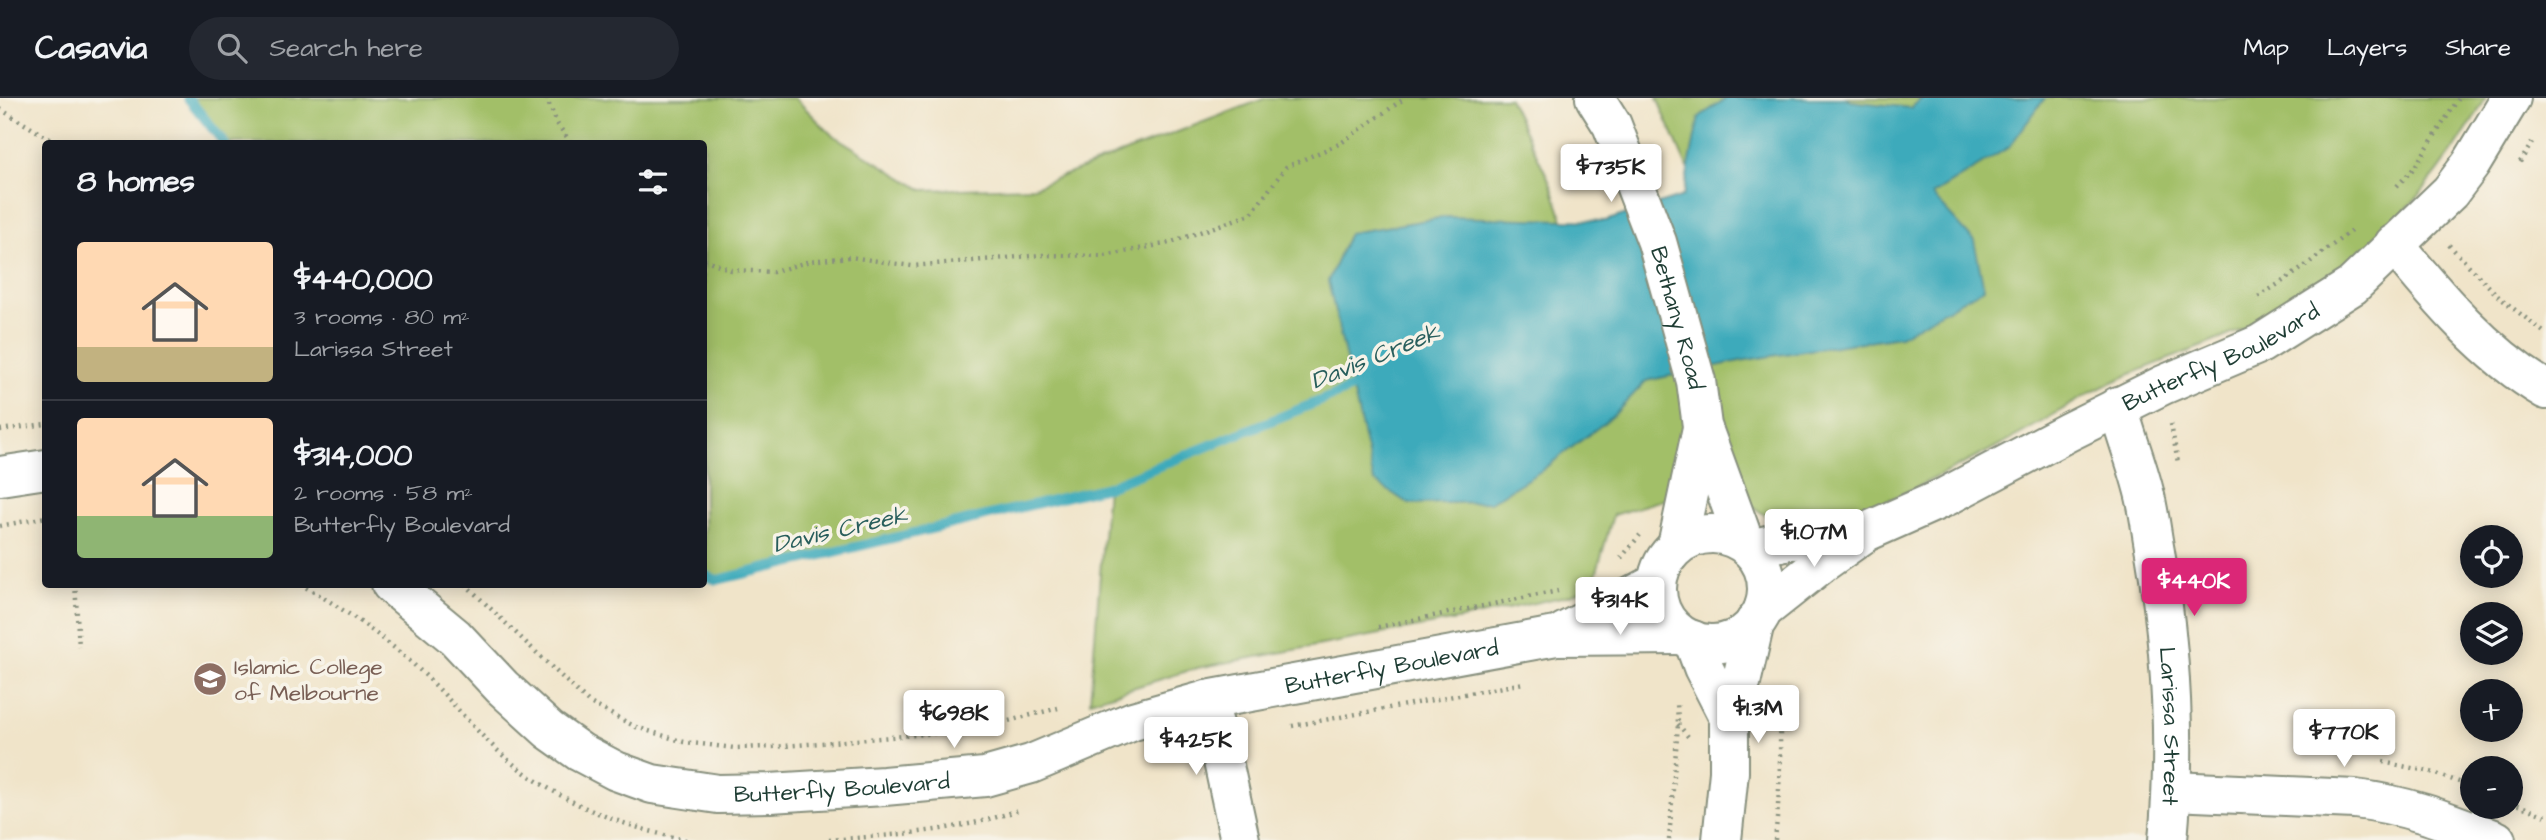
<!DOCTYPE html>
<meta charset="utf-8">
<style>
body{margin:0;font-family:"Architects Daughter",sans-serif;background:#242831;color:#f1f3f6;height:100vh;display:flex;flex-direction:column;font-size:26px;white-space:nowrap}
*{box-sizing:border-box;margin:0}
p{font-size:23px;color:#9ea1a6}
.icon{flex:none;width:38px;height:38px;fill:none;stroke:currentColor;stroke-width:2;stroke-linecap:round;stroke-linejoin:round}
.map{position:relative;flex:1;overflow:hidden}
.drawer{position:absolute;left:42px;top:42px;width:665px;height:448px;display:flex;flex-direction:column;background:#171b24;border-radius:7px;box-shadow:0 4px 18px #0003}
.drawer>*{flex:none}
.fabs{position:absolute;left:2460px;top:427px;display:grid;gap:14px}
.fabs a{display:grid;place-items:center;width:63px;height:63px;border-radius:50%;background:#171b24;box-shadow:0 4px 18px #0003;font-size:35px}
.price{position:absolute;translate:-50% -60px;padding:0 16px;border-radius:7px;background:#fff;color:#222;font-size:23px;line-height:46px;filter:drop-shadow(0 2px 4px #0008)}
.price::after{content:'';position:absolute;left:50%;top:42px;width:21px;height:16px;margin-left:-10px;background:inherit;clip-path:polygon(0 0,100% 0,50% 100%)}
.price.on{background:#db2777;color:#fff}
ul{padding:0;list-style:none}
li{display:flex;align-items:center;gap:21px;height:175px;padding:0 35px}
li+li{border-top:2px solid #363941}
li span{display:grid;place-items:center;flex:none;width:196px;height:140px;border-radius:7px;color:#555}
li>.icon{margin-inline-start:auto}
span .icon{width:84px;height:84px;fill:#fffc;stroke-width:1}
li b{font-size:30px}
h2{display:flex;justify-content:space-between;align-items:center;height:84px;padding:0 35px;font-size:30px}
header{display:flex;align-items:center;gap:42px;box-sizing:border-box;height:98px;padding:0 35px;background:#171b24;border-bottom:2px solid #363941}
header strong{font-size:33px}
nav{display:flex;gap:38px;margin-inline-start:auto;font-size:24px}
.search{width:490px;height:63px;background:#242831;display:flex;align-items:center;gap:18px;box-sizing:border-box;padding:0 24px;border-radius:38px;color:#9ea1a6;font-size:26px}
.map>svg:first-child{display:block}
.green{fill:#a2bf67;stroke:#607e4e;stroke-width:2}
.water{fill:#3caabb;stroke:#2e7478;stroke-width:2}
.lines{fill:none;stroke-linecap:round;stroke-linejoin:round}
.stream{stroke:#3caabb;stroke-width:10}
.minor-casing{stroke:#88907e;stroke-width:42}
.path{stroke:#88907e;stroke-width:4.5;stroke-dasharray:2 5;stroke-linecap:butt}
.minor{stroke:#fff;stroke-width:38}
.labels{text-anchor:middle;stroke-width:7;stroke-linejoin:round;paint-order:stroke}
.street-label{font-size:23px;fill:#1f3d34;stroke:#f7f3e8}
.education-label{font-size:23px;fill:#785e54;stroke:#f7f3e8;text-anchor:start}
.water-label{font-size:24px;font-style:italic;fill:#285e5c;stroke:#f7f3e8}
</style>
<header>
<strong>Casavia</strong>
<div class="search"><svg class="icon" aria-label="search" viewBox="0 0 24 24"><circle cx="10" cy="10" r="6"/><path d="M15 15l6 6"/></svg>Search here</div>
<nav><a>Map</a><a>Layers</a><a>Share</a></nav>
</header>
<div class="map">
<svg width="2546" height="742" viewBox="0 0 2546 742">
<rect width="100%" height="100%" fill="#f7f3e8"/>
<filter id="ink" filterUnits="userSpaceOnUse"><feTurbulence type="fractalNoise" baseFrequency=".0143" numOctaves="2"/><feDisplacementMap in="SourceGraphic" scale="14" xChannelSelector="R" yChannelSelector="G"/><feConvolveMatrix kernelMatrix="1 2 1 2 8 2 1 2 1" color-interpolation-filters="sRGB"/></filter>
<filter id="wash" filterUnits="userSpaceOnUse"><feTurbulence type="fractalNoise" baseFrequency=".00686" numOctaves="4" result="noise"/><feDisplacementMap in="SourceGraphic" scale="28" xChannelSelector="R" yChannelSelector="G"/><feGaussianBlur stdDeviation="1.57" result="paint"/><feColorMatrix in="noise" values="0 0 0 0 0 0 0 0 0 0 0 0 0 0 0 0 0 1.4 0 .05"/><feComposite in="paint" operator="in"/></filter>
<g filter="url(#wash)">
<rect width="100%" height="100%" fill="#f0e4c9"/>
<path class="green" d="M188,0H795L831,36L923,92L1034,89L1266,0H1509L1550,84L1598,221L1700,99L1657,0H2486C2449,66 2401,126 2340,172C2317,190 2291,208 2265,221C2209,249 2149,265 2094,293C2065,309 2037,328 2007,343C1978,359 1947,374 1917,389C1890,402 1853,420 1823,424C1779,430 1754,419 1731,381L1613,417L1593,487L1570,497L1462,521L1197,570L1090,603L1107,389L717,482L704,477V46L225,45Z"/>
<polygon class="water" points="1727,0 1844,0 1851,3 1911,10 1922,0 2045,0 2009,49 1932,97 1974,143 1984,190 1900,238 1740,263 1646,283 1613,318 1541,373 1490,404 1409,406 1374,383 1328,183 1349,135 1445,119 1605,123 1683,98 1699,19"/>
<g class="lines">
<g class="stream">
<polyline points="188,0 225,46"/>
<polyline points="704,477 717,482 1107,389 1367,284"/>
</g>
</g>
</g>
<g filter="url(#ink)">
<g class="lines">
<g class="minor-casing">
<g id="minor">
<path id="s1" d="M1595,0L1612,27L1657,144L1696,283L1702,328L1745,446"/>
<path d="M2394,146C2438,200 2485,256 2546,292"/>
<path id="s2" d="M2118,308C2125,336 2136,363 2143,390C2149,411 2151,433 2155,454C2171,549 2177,646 2168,742"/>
<polyline points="0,378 46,371"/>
<circle cx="1712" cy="491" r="55"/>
<polyline points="1677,448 1702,330"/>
<polyline points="1750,451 1789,442 1825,441 1860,435"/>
<path id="s3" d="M391,486L455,539L502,589L549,632L580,654L616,673L652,686L718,696L770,695L884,688L985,679L1031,666L1133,623L1207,602L1556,538L1681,537"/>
<path id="s4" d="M1763,512L1821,466L1866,434L1945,399L2068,334L2163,287L2260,246L2352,188L2450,94L2471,66L2511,0"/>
<polyline points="1564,534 1657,485"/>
<polyline points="1693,542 1703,569 1729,620"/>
<polyline points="1207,602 1218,640 1240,742"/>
<path d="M2173,693L2355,701C2408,707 2447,723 2496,742"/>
<polyline points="1722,742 1729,674 1729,620 1741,585 1755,524"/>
</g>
</g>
<g class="path">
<polyline points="546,0 558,27 572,46"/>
<polyline points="0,11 58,46"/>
<polyline points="2520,64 2532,45"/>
<polyline points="2397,88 2414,70 2459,0"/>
<polyline points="2449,147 2499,199 2546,236"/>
<polyline points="704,161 731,172 773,174 810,163 850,159 912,168 1042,157 1104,158 1169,145 1251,116 1286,69 1341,45 1405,0"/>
<polyline points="2258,199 2297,174 2351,133"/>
<polyline points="2171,326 2178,365"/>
<polyline points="0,332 46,326"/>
<polyline points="0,428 46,419"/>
<polyline points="1621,460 1640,437"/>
<polyline points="75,486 79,549"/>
<path d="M300,486C350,514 397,548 437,589C463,616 486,645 516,668C566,707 625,729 686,742"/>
<polyline points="465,486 588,604 636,629 684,644 734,650 773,649 974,632 1058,610"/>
<polyline points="1378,529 1558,493"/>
<polyline points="1678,626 1690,641"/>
<polyline points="1292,628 1524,585"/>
<polyline points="2383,664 2431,674 2473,689"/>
<polyline points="2511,704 2546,718"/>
<path d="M829,742C892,737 960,734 1021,711"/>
<polyline points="1669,742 1678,626 1677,604"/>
<path d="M1775,742C1780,693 1782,645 1778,596"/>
</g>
<use href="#minor" class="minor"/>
</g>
</g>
<defs>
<g id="school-disc" transform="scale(1.75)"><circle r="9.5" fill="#8d6e63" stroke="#f7f3e8"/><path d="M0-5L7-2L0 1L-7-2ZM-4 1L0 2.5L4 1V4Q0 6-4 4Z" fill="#fff"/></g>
</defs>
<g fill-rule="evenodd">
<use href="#school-disc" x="210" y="581"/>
</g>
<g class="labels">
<g class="street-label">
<text dy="8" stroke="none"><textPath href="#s1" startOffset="236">Bethany Road</textPath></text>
<text dy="8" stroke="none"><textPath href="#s4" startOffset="525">Butterfly Boulevard</textPath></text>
<text dy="8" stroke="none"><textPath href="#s3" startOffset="1090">Butterfly Boulevard</textPath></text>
<text dy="8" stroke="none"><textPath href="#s2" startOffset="326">Larissa Street</textPath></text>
<text dy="8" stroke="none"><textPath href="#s3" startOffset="523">Butterfly Boulevard</textPath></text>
</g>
<g class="education-label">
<text x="234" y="576">Islamic College<tspan x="234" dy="26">of Melbourne</tspan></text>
</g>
<g class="water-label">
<text transform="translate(1375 258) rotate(-22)" y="8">Davis Creek</text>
<text transform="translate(840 431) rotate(-13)" y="8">Davis Creek</text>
</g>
</g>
</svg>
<div class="fabs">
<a><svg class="icon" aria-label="locate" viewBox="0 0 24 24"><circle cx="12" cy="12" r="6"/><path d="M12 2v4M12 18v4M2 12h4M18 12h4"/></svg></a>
<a><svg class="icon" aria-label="layers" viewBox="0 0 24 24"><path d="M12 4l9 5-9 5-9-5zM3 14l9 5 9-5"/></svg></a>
<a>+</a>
<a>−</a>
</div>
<b class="price" style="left:1611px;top:106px">$735K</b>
<b class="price" style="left:1814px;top:471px">$1.07M</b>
<b class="price on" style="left:2194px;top:520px">$440K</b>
<b class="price" style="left:1620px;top:539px">$314K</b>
<b class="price" style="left:1758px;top:647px">$1.3M</b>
<b class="price" style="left:954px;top:652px">$698K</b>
<b class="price" style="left:2344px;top:671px">$770K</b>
<b class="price" style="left:1196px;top:679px">$425K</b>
<section class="drawer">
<h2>8 homes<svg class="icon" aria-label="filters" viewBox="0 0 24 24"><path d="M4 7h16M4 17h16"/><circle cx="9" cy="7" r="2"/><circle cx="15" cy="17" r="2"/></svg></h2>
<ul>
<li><span style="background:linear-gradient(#ffd9b3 75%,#c2b280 0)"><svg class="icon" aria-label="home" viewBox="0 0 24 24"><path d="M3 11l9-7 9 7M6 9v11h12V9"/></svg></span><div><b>$440,000</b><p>3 rooms · 80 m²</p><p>Larissa Street</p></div></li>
<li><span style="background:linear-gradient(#ffd9b3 70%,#8fb573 0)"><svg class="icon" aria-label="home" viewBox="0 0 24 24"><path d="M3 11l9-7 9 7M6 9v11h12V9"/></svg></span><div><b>$314,000</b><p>2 rooms · 58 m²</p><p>Butterfly Boulevard</p></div></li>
</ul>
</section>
</div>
